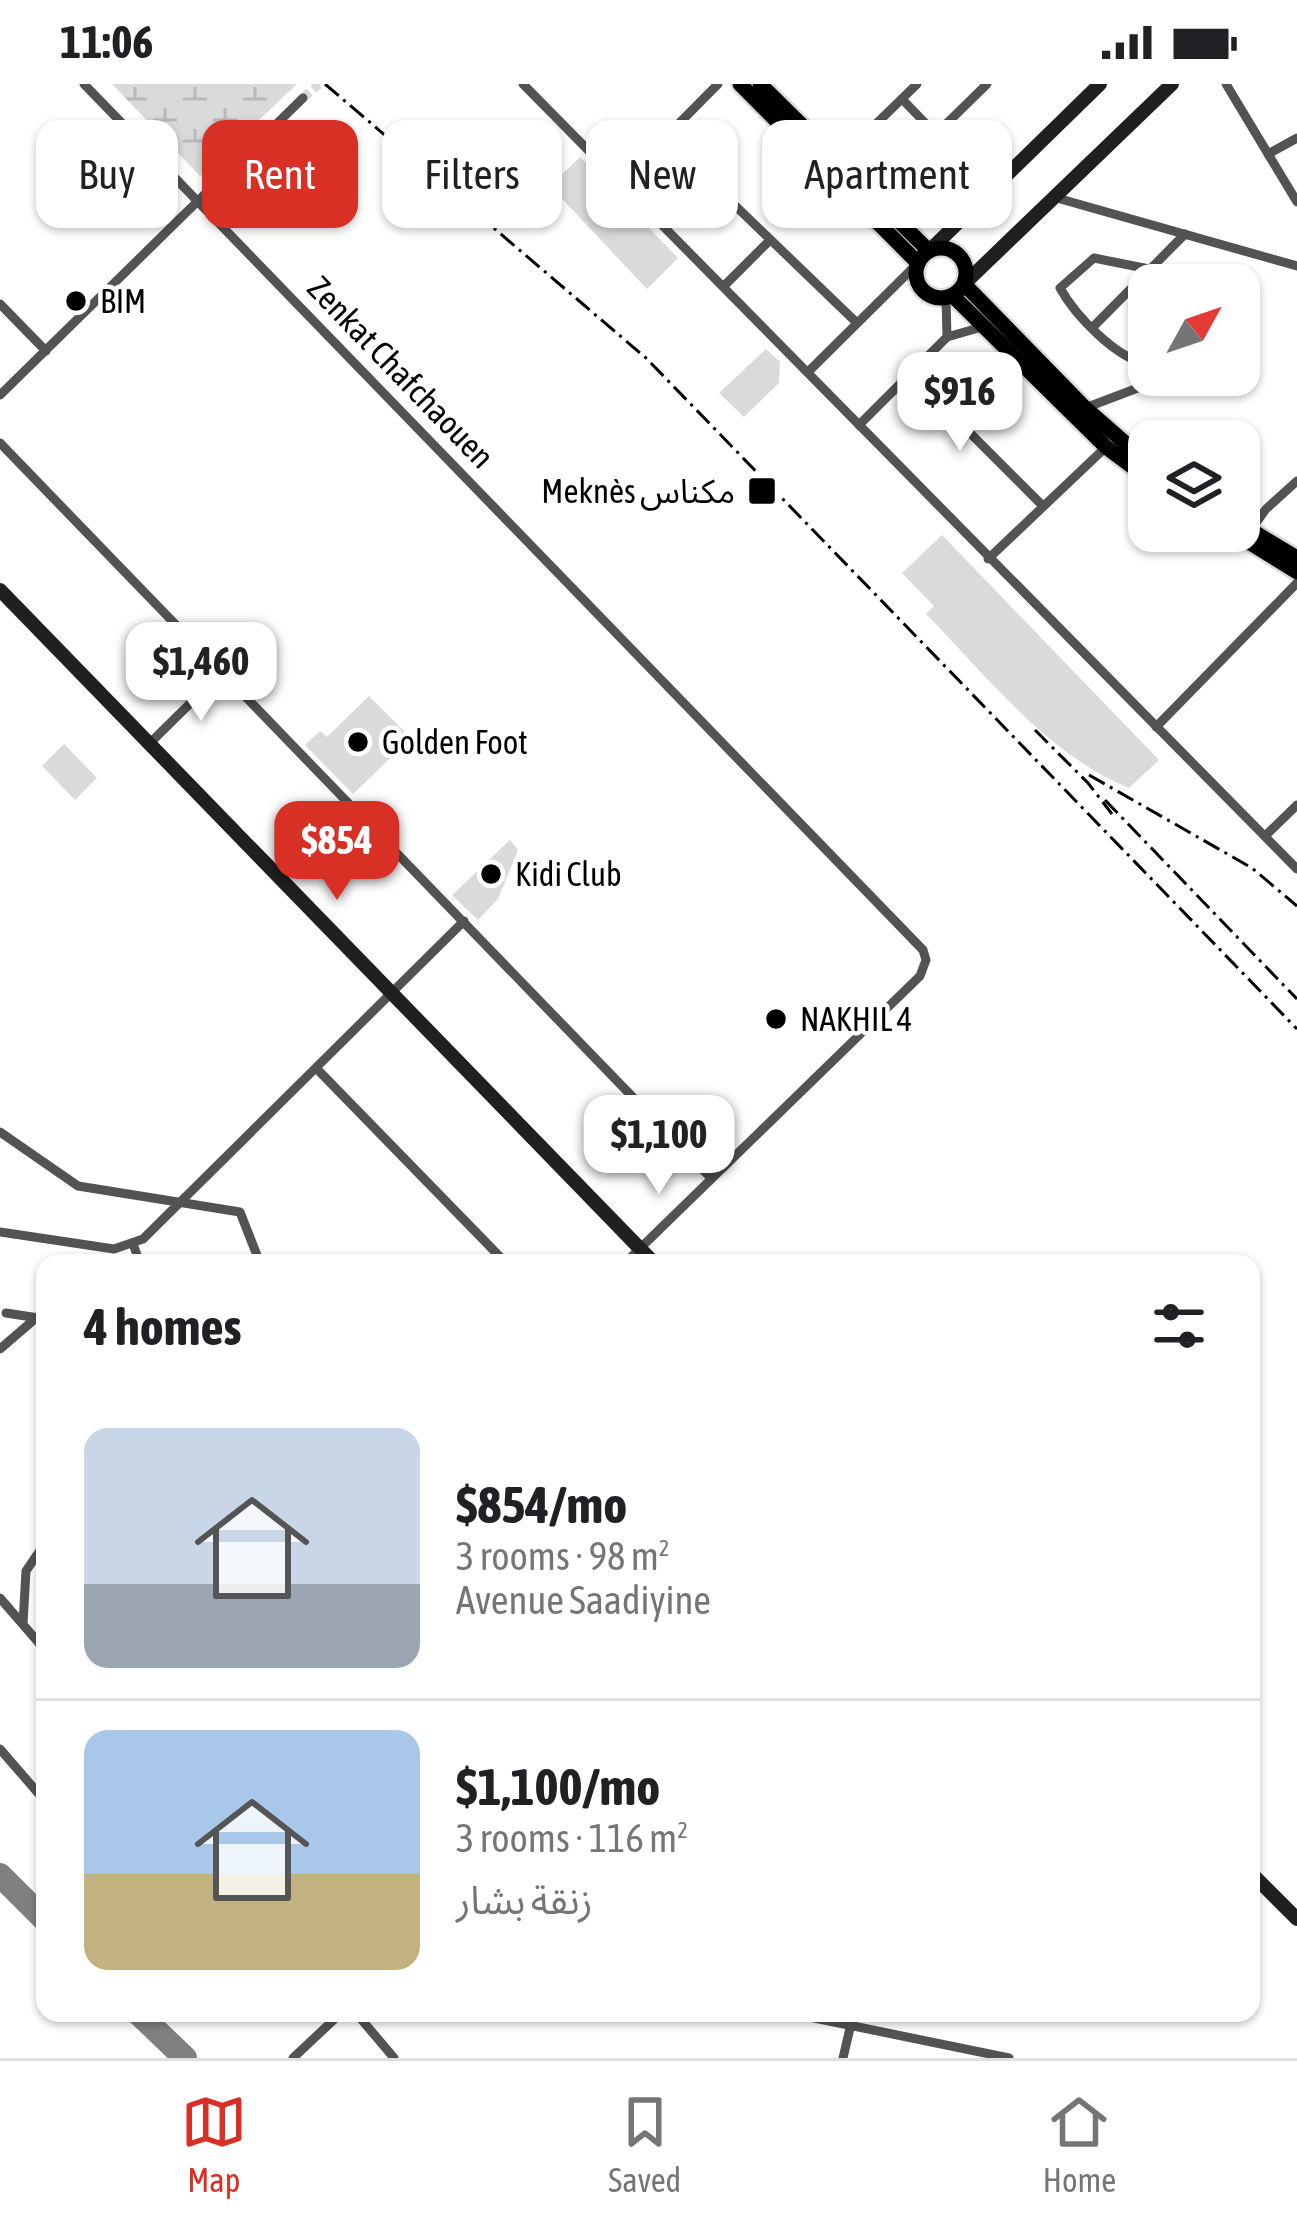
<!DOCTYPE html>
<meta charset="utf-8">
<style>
body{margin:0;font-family:"Asap Condensed","Noto Sans Arabic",sans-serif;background:#f2f2f2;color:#202124;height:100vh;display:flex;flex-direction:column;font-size:45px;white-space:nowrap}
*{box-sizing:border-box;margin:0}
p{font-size:39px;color:#757577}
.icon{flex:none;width:66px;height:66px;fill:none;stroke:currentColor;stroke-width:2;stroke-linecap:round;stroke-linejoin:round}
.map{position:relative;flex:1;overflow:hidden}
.panel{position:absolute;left:36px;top:1170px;width:1224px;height:768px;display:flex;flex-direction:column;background:#fff;border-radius:24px;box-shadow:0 3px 9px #0004}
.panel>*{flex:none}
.guide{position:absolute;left:36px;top:36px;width:1227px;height:108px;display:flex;gap:24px}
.needle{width:78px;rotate:50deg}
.buttons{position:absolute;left:1128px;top:180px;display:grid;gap:24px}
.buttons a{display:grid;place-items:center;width:132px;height:132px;border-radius:24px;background:#fff;box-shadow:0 3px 9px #0004;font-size:60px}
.price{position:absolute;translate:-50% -102px;padding:0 27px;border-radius:24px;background:#fff;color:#222;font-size:39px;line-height:78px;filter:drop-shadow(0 3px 6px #0008)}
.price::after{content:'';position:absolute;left:50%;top:72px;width:36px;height:27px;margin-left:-18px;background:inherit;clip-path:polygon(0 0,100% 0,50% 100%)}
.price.on{background:#d93025;color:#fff}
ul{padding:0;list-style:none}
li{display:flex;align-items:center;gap:36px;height:300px;padding:0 48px}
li+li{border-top:3px solid #e0e0e0}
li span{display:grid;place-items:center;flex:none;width:336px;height:240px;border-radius:24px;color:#555}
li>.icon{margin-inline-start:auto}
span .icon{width:144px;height:144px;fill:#fffc;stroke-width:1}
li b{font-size:51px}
h2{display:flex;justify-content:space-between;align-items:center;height:144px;padding:0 48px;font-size:51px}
.pill{padding:0 42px;border-radius:24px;background:#fff;box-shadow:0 3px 9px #0004;font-size:42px;line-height:108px}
.pill.on{background:#d93025;color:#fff}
.status{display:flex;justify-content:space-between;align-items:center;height:84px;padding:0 60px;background:#fff;direction:ltr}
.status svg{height:33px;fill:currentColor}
.menu{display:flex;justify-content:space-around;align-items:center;height:168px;border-top:3px solid #e0e0e0;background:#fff;font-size:33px;color:#757577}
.menu a{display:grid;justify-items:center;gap:6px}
.menu .on{color:#d93025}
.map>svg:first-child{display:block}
.green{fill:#dadada}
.wetland{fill:url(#wetland-marsh)}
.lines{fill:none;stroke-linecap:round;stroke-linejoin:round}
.taxiway{stroke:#808080;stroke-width:24}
.minor-tunnel{stroke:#d9d9d9;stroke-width:9;stroke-dasharray:9 4.5;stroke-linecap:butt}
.primary-casing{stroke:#dbdbdb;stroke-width:20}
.minor{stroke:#535353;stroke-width:9}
.secondary{stroke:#202020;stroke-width:14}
.primary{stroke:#000;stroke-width:15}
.rail{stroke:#000;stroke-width:3;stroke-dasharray:18 6 3 6;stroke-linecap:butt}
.poi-dot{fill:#000;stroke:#fff;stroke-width:4.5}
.labels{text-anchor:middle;stroke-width:9;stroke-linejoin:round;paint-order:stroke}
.poi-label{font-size:33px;fill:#000;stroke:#fff;text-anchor:start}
.street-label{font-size:33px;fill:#000;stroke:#fff}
</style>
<div class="status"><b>11:06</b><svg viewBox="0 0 49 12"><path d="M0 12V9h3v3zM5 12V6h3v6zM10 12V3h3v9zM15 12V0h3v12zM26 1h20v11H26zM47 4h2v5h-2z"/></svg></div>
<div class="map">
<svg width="1297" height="1974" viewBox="0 0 1297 1974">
<defs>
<pattern id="wetland-marsh" width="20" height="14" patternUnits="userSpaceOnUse" patternTransform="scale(3)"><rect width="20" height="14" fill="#dadada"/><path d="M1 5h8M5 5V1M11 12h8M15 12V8" fill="none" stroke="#b9b9b9"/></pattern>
</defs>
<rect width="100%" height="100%" fill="#fff"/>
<g class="green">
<polygon points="580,73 678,174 647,205 550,102"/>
<polygon points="766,265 780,278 779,299 744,333 719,309"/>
<path d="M942,451L1159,676L1129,704C1046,670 988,593 926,530L934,522L902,489Z"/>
<polygon points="369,612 411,654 353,710 305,661 320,647 327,653"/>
<polygon points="64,660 97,694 75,716 42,682"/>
<polygon points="510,756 518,766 498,815 478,836 452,811"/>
</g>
<polygon class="wetland" points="112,0 297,0 200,92"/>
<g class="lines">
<g class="taxiway">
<polyline points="0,1791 45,1836"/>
<polyline points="138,1929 185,1974"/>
</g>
<polyline class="minor-tunnel" points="303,14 319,0"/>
<g class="primary-casing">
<g id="primary">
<polyline points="740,0 918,179"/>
<polyline points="760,0 929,167"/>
<circle cx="941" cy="189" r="25"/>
<polyline points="964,200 1085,324 1149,380"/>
<polyline points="953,212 1106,363 1149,395"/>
<polyline points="1239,439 1297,474"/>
<polyline points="1231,447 1297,488"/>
</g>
</g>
<g class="minor">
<polyline points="84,0 923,866 926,876 920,892 625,1179"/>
<polyline points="523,0 1297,785"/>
<polyline points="1226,0 1297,118"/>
<polyline points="902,15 957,72"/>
<polyline points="936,50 987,0"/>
<polyline points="665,54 857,239"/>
<polyline points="1268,70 1297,54"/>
<polyline points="837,78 917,0"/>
<polyline points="621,98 718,0"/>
<polyline points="1057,114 1297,182"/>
<polyline points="724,202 770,156"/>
<polyline points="0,220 46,267"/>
<polyline points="1093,243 1185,150"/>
<polyline points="947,253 982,243"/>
<path d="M1149,280C1117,276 1075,231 1060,204L1094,174L1154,186"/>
<polyline points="808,288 918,179"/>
<polyline points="910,289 1041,420"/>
<polyline points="0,311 303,14"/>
<polyline points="1085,324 1172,291"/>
<polyline points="859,341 947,253 946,214"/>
<polyline points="0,359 711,1094"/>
<polyline points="1251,446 1266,425 1297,397"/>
<polyline points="988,475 1106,363"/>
<polyline points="1156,643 1297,499"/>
<polyline points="149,660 221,589"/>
<polyline points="1265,752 1297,721"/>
<polyline points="317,985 506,1179"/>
<polyline points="0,1048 78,1102 240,1128 260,1179"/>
<polyline points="0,1148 114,1165 143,1155 464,837"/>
<polyline points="133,1160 140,1179"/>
<polyline points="6,1229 45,1235"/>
<polyline points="0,1265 36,1234"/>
<polyline points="0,1514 45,1566"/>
<polyline points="23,1540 26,1487 45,1459"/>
<polyline points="0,1665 45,1717"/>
<polyline points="356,1929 394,1974"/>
<polyline points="790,1929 1009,1974"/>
<polyline points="293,1974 341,1929"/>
<polyline points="843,1974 851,1940"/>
</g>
<g class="secondary">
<polyline points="929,167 1100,0"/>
<polyline points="964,200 1172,0"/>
<polyline points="0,506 654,1179"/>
<polyline points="1251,1789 1297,1835"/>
</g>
<use href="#primary" class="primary"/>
<g class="rail">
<polyline points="325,0 646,274 1297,945"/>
<polyline points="1035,646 1088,699 1112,730"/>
<polyline points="1089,691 1252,784 1297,822"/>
<polyline points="1105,716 1297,915"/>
</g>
</g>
<g class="poi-dot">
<circle cx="76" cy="217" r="12"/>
<rect x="747" y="392" width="30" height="30" rx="6"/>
<circle cx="358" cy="658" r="12"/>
<circle cx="491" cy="790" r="12"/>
<circle cx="776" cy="935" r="12"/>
</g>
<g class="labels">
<g class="poi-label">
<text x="100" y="229">BIM</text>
<text x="735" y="419" text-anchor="end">Meknès مكناس</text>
<text x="382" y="670">Golden Foot</text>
<text x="515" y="802">Kidi Club</text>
<text x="800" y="947">NAKHIL 4</text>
</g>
<g class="street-label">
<text transform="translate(401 288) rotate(46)" y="12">Zenkat Chafchaouen</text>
</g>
</g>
</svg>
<div class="buttons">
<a><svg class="needle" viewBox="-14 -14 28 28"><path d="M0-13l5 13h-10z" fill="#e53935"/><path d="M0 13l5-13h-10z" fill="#757577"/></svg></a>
<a><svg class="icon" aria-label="layers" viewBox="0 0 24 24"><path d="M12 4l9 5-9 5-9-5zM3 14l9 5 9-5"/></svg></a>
</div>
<b class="price" style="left:960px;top:370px">$916</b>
<b class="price" style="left:201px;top:640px">$1,460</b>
<b class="price on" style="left:337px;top:819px">$854</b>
<b class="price" style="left:659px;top:1113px">$1,100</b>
<div class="guide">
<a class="pill">Buy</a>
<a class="pill on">Rent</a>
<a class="pill">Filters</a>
<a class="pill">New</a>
<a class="pill">Apartment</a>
</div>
<section class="panel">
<h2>4 homes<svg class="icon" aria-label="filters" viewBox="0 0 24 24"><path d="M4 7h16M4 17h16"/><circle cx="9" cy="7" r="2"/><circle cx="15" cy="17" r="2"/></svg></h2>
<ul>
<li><span style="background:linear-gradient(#c9d6e8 65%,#9aa5b1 0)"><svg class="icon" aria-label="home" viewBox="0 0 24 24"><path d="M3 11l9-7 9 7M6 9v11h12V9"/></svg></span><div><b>$854/mo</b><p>3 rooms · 98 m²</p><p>Avenue Saadiyine</p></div></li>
<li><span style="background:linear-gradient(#a9c7e8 60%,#c2b280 0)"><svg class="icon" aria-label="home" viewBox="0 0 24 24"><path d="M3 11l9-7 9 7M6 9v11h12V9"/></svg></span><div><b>$1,100/mo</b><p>3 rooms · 116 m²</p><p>زنقة بشار</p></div></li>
</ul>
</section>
</div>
<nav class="menu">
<a class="on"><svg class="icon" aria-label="map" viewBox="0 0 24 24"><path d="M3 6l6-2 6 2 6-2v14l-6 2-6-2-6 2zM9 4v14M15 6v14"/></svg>Map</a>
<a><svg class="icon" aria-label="saved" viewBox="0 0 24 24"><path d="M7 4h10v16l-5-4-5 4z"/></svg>Saved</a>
<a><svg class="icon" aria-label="home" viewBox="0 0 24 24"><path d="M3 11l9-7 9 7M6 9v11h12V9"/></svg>Home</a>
</nav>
